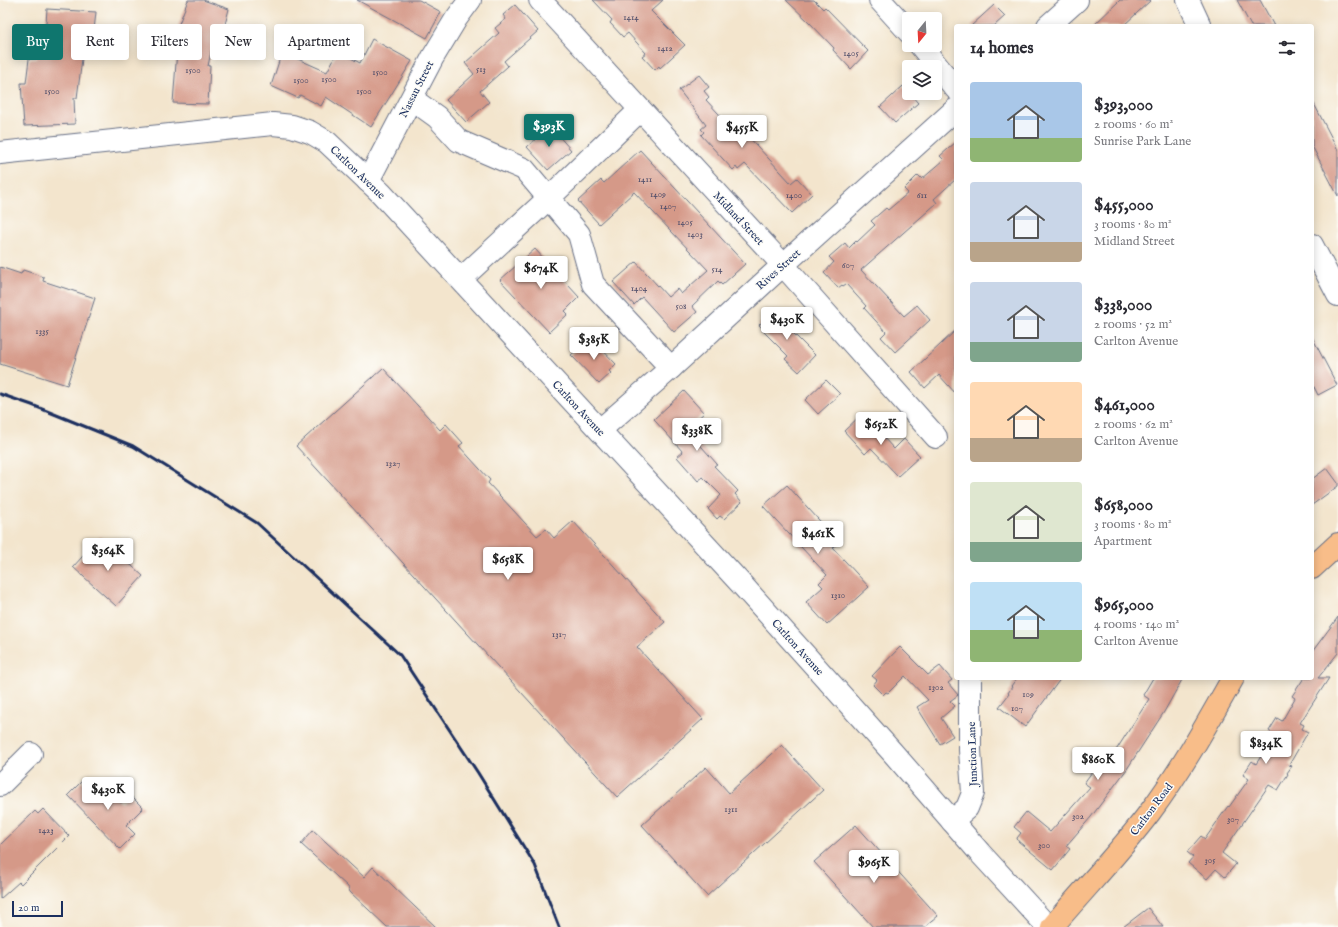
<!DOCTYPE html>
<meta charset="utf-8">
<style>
body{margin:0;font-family:"IM FELL English",serif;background:#f2f2f3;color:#2b2b33;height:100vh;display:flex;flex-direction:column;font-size:15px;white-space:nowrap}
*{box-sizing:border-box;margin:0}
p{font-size:13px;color:#7c7c81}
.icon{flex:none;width:22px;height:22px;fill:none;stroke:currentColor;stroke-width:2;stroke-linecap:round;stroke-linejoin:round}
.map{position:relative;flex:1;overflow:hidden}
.panel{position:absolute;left:954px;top:24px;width:360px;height:656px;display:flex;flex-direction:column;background:#fff;border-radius:4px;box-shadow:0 2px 10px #0003}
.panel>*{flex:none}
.top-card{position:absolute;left:12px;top:24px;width:380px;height:36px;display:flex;gap:8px}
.needle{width:26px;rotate:198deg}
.fabs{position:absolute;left:902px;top:12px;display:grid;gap:8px}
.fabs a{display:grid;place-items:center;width:40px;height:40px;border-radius:4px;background:#fff;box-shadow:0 2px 10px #0003;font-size:20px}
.scale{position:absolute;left:12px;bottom:10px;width:51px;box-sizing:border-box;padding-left:4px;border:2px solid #1b2f5e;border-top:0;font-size:11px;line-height:14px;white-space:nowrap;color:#1b2f5e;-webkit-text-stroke:3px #fdfcf7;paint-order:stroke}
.price{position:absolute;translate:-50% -34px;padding:0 9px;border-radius:4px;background:#fff;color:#222;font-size:13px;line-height:26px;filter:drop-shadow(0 1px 2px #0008)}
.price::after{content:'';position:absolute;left:50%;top:24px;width:12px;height:9px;margin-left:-6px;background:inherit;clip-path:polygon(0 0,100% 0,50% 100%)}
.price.active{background:#0f766e;color:#fff}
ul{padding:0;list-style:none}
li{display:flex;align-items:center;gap:12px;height:100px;padding:0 16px}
li span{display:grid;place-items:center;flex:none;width:112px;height:80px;border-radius:4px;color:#555}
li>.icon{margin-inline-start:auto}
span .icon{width:48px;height:48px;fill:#fffc;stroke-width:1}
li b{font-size:17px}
h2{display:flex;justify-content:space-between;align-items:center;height:48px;padding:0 16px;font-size:17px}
.tag{padding:0 14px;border-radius:4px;background:#fff;box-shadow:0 2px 10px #0003;font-size:14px;line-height:36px}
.tag.active{background:#0f766e;color:#fff}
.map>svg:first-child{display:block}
.building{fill:#d59988}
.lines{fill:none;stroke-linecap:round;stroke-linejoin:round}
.minor-casing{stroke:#676f85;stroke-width:24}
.major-casing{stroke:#676f85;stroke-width:24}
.minor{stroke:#fff;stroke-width:22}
.major{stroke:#f8bd89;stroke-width:22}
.rail{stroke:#1b2f5e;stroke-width:3}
.labels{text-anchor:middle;stroke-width:3;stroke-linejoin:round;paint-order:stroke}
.number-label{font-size:9px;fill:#4a4a68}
.street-label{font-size:11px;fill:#1b2f5e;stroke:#fdfcf7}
</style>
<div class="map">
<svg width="1338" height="927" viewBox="0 0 1338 927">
<rect width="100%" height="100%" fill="#fdfcf7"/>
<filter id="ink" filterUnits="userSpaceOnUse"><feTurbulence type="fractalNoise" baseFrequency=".025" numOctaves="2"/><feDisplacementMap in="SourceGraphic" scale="8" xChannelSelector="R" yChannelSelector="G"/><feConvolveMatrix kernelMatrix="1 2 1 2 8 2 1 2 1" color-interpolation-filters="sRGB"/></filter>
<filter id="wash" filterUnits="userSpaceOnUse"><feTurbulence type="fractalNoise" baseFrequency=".012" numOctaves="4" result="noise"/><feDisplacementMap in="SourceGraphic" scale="16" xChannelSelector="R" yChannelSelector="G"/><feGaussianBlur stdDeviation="0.9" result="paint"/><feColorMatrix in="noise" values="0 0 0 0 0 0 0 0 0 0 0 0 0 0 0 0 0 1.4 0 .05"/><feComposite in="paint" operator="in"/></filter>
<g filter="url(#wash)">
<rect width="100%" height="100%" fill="#f3e5cd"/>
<g id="blocks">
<g class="building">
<polygon points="188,0 203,0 229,9 221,40 214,38 208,66 210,66 208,104 173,103 177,50 175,50 180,29 177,29"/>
<polygon points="357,0 419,0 441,12 427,38"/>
<polygon points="593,0 663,0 651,11 685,45 660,68 659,66 655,70 642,56 646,53 628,33 623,37 610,23 612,20"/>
<polygon points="786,0 814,0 823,9 825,7 868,51 851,69 833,50 834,48 809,22"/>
<polygon points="1120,0 1151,0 1123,26 1093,26"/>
<polygon points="1237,0 1260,0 1274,26 1251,26"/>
<polygon points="515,5 538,31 504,61 508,66 480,91 489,102 466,122 446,100 474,74 465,63 499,33 495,28 506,19 503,15"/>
<polygon points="994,5 1005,16 994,26 971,26"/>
<polygon points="47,9 96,12 92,48 89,48 89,51 83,51 77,98 74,98 75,124 24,126 21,83 26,83 29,59 36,59 38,36 45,37"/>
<polygon points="372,39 412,61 371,127 326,97 321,106 300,95 298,98 271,86 282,52 327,72 338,51 360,63"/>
<polygon points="699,75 709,87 704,91 709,97 706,100 742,139 746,134 791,183 797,178 812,194 792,213 745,164 738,170 736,167 733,170 701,135 704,132 701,129 706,125 679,90"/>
<polygon points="903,86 918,103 895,123 880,107"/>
<polygon points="1312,100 1338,150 1338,196 1312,146"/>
<polygon points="550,126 571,150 548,170 527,147"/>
<polygon points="956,142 956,179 934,199 937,203 861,270 904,316 917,305 930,320 895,352 881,337 886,332 864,308 866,306 846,284 843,286 842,285 838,288 824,273 834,262 829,257 845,243 849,248 856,241 857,242 875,225 871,221 886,208 888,210 908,193 904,189 918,175 922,179 944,160 940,156"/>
<polygon points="640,150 745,264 722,285 718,281 692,306 697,312 674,332 642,297 634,305 613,282 636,262 668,297 677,289 681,294 708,270 634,192 599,224 578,201 601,180 604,183"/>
<polygon points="535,249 579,297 565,311 568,314 549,332 500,280"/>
<polygon points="0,267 21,274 23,270 44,277 43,281 95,298 67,385 0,364"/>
<polygon points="774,310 791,327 789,329 815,355 799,372 785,359 788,356 762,330 763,329 759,325"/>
<polygon points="956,330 956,394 939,375 925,388 911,372"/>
<polygon points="1312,337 1337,385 1318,395 1312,383"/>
<polygon points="591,338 616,364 609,371 611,373 599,384 571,355 584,343 585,344"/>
<polygon points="383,368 440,430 446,424 463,443 459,446 490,480 488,483 537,536 546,529 554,538 573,521 665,622 637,647 703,719 617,797 296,446"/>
<polygon points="826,380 840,394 818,414 805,400"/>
<polygon points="684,391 704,413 686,429 717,464 714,466 738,491 735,494 742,502 724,519 720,516 717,519 708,509 721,495 703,477 698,481 677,457 683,452 656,422 657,422 654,419"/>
<polygon points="862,414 894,449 904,439 920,456 898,476 871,448 865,454 844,431"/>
<polygon points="1327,468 1338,483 1338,486 1312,505 1312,479"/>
<polygon points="787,485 839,542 833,548 869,587 827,625 806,602 823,587 819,583 827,575 763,506"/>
<polygon points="100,537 143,576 116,606 73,567"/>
<polygon points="1338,617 1338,653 1318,678 1329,678 1300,723 1304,725 1302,729 1308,732 1289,765 1292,766 1287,773 1288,774 1278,790 1269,785 1222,853 1236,864 1225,877 1216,869 1207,879 1188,863 1193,857 1187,852 1201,836 1205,839 1228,806 1229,807 1249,779 1243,775 1252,761 1256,764 1275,735 1269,731 1277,718 1282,721 1295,698 1292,696 1304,678 1312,678 1312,652"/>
<polygon points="900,647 928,675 940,666 952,680 948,683 958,695 950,701 955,706 941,718 953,736 940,744 917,707 928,700 905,676 888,693 886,692 883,695 873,685 877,680 872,676"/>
<polygon points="1017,678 1061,678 1025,727 999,707 1009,694 1008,693 1012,687 1011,686"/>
<polygon points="1153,678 1183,678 1164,712 1127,769 1091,817 1066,846 1070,849 1053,870 1018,841 1017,838 1021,833 1014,827 1026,812 1050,832 1090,787 1084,783 1105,754 1111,758 1149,699 1143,695"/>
<polygon points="782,745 823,790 707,896 642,825 706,767 729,793"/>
<polygon points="82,781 92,792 101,783 121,803 129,794 143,808 126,825 135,834 120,849 68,795"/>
<polygon points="43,809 69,836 21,884 19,882 0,899 0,845 35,811 38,814"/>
<polygon points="856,825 938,916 925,927 873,927 814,862"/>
<polygon points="313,830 364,877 373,867 436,927 387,927 350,892 348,887 301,844"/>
<polygon points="1148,908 1163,927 1123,927"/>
</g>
</g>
</g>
<g filter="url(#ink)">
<use href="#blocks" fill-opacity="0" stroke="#676f85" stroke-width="1"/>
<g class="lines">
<g class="minor-casing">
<g id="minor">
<polyline points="540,0 783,265 936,437"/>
<polyline points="880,0 909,32"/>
<polyline points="1188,0 1200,26"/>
<polyline points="1048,26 1077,0"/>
<polyline points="920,45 956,89"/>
<polyline points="412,99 437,117 459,141 524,169 579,234 593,284 671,368"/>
<polyline points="0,153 273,124 292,126 310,132 327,142 381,193 744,587 893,753 980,853 1048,927"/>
<polyline points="368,181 433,57 456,19 470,0"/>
<polyline points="1312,245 1338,295"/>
<polyline points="461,279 549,198 640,110"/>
<polyline points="600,430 671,368 783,265 956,109"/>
<polyline points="0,785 31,754"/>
<polyline points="952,821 967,808 973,793 970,750 970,678"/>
</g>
</g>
<g class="major-casing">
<g id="major">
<polyline points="1312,568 1338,544"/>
<path d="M1052,927C1084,889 1120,852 1150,812C1182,769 1207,724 1233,678"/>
</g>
</g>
<use href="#minor" class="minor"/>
<use href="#major" class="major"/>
<polyline class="rail" points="0,394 32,405 133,446 257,523 400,655 478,773 535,865 559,927"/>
</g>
</g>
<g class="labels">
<g class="number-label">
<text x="631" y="20">1414</text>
<text x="665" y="51">1412</text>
<text x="851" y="56">1405</text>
<text x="481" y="72">513</text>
<text x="193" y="73">1500</text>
<text x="380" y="75">1500</text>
<text x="329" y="82">1500</text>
<text x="301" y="83">1500</text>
<text x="52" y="94">1500</text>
<text x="364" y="94">1500</text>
<text x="645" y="182">1411</text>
<text x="658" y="197">1409</text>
<text x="794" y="198">1400</text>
<text x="922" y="198">611</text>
<text x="668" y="209">1407</text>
<text x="685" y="225">1405</text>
<text x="695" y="237">1403</text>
<text x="848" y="268">607</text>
<text x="717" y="272">514</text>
<text x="639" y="291">1404</text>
<text x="681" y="309">508</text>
<text x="42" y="334">1335</text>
<text x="393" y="466">1327</text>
<text x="838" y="598">1310</text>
<text x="559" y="637">1317</text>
<text x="936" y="690">1302</text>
<text x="1028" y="697">109</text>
<text x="1017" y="711">107</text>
<text x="731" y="812">1311</text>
<text x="1078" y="819">302</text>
<text x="1233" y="822">307</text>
<text x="46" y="833">1423</text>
<text x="1044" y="848">300</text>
<text x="1210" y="863">305</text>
</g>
<g class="street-label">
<text transform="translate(416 89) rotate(-63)" y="4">Nassau Street</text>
<text transform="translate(358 172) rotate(44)" y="4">Carlton Avenue</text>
<text transform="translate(739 218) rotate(47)" y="4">Midland Street</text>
<text transform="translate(778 269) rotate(-42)" y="4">Rives Street</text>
<text transform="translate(579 408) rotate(47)" y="4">Carlton Avenue</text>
<text transform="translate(798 647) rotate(48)" y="4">Carlton Avenue</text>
<text transform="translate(972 754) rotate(-92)" y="4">Junction Lane</text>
<text transform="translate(1151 809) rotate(-53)" y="4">Carlton Road</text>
</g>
</g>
</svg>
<div class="fabs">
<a><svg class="needle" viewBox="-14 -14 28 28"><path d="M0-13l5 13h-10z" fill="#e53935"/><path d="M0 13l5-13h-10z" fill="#7c7c81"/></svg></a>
<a><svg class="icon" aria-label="layers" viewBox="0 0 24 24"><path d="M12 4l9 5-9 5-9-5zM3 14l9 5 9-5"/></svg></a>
</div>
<div class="scale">20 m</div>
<b class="price active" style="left:549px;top:148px">$393K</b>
<b class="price" style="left:742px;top:149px">$455K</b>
<b class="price" style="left:541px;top:290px">$674K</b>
<b class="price" style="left:787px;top:341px">$430K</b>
<b class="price" style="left:594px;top:361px">$385K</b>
<b class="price" style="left:881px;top:446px">$652K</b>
<b class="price" style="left:697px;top:452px">$338K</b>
<b class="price" style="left:818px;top:555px">$461K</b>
<b class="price" style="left:108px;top:572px">$364K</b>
<b class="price" style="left:508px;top:581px">$658K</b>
<b class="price" style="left:1266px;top:765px">$834K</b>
<b class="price" style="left:1098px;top:781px">$860K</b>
<b class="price" style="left:108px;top:811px">$430K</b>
<b class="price" style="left:874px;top:884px">$965K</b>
<div class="top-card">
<a class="tag active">Buy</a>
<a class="tag">Rent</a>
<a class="tag">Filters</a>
<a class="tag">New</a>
<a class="tag">Apartment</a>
</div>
<section class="panel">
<h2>14 homes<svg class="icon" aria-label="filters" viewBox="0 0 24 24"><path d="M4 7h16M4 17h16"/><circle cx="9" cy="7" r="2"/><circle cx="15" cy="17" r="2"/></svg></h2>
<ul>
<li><span style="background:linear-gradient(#a9c7e8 70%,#8fb573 0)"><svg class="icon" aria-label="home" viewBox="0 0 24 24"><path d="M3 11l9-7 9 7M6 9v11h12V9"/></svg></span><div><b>$393,000</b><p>2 rooms · 60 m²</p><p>Sunrise Park Lane</p></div></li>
<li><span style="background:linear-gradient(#c9d6e8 75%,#b9a48a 0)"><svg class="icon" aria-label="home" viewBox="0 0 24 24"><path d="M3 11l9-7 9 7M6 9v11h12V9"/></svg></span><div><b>$455,000</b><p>3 rooms · 80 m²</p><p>Midland Street</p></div></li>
<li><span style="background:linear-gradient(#c9d6e8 75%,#7fa58c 0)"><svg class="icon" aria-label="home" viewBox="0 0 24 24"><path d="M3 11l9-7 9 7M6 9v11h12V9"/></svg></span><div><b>$338,000</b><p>2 rooms · 52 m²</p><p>Carlton Avenue</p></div></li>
<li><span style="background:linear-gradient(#ffd9b3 70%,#b9a48a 0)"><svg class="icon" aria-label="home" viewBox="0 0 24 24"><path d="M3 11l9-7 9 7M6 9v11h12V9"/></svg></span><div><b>$461,000</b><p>2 rooms · 62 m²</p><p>Carlton Avenue</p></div></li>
<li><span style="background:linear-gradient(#dfe7d0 75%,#7fa58c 0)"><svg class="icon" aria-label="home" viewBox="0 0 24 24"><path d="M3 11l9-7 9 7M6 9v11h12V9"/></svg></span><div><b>$658,000</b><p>3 rooms · 80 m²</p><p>Apartment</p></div></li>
<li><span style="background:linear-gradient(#bfe0f5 60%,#8fb573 0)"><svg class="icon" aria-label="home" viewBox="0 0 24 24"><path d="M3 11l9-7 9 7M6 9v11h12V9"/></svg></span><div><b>$965,000</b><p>4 rooms · 140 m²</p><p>Carlton Avenue</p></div></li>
</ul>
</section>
</div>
